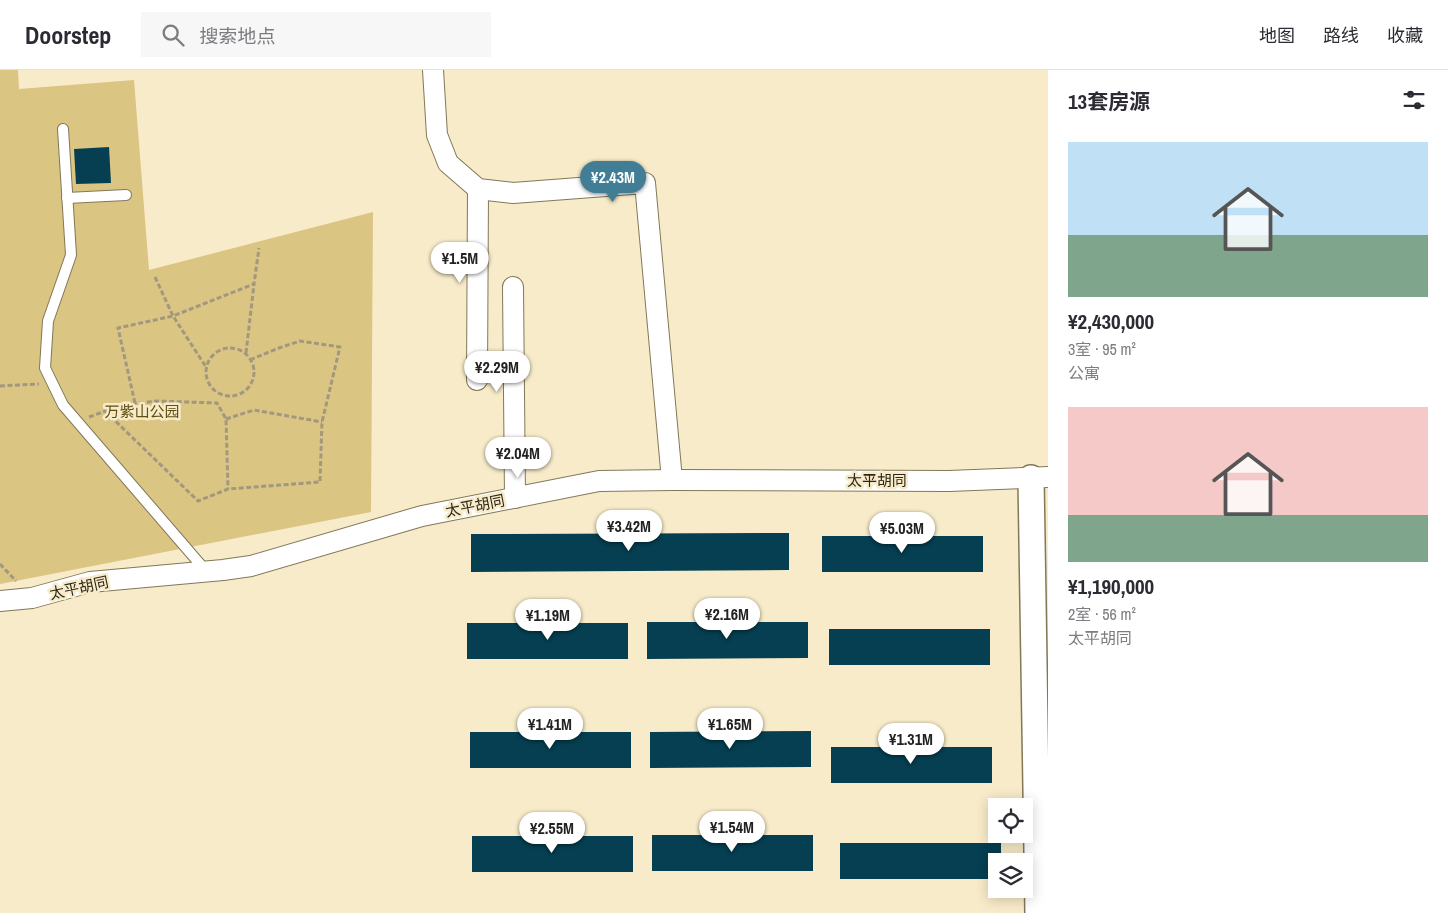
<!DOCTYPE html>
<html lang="zh">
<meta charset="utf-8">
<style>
body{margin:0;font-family:"Archivo Narrow","Noto Sans SC",sans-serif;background:#f7f7f7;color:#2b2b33;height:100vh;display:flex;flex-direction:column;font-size:19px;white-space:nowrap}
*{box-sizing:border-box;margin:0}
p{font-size:16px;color:#7c7c81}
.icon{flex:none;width:28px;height:28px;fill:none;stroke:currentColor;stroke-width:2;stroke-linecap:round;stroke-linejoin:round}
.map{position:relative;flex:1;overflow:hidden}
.details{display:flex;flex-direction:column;background:#fff;width:400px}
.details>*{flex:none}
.controls{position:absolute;left:988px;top:728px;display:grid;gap:10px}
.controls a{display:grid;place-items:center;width:45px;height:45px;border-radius:0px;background:#fff;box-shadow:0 2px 12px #0003;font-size:25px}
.price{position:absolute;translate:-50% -42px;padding:0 11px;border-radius:18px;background:#fff;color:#222;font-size:16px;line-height:32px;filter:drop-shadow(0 1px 2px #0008)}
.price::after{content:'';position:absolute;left:50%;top:30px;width:15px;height:11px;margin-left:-8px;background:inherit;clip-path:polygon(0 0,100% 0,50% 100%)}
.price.current{background:#417d94;color:#fff}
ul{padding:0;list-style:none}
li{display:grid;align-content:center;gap:10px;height:265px;padding:0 20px}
li span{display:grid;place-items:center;height:155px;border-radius:0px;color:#555}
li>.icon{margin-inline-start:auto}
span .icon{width:90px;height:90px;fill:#fffc;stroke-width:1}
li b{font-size:21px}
h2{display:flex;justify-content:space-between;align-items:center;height:60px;padding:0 20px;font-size:21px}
header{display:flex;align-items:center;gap:30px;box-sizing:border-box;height:70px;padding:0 25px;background:#fff;border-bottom:1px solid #e1e1e2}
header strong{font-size:24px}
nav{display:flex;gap:28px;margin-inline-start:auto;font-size:18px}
.search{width:350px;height:45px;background:#f7f7f7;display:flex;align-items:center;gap:12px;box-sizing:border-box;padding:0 18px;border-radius:0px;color:#7c7c81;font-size:19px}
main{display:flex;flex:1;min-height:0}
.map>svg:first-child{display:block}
.green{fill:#dbc583}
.building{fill:#053f51}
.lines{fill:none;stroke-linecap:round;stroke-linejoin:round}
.service-casing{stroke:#827858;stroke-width:12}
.minor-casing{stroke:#827858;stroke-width:22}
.tertiary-casing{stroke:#827858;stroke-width:28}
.path{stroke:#a1987f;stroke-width:3;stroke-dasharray:5 2.5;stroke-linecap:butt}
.service{stroke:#fff;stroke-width:10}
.minor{stroke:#fff;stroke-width:20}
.tertiary{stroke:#fff;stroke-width:25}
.labels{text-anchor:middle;stroke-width:5;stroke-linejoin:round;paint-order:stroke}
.park-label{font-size:15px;fill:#604f10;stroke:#f7ebc9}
.street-label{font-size:15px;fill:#2b2619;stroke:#f7ebc9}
</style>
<header>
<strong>Doorstep</strong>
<div class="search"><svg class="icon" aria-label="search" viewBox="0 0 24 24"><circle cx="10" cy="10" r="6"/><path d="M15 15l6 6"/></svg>搜索地点</div>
<nav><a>地图</a><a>路线</a><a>收藏</a></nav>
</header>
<main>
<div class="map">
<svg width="1048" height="843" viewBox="0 0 1048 843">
<rect width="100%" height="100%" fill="#f7ebc9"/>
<polygon class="green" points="0,0 18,0 19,19 134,10 149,200 373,142 371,442 0,514"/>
<g class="building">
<polygon points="109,77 111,113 76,114 74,79"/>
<polygon points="789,463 789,500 471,502 471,464"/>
<rect x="822" y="466" width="161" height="36"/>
<polygon points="647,552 808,552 808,588 647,589"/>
<rect x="467" y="553" width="161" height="36"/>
<rect x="829" y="559" width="161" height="36"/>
<polygon points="811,661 811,697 650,698 650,662"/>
<rect x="470" y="662" width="161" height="36"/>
<rect x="831" y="677" width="161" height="36"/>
<rect x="652" y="765" width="161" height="36"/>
<rect x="472" y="766" width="161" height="36"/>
<polygon points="840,773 1001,773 1001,791 996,791 996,809 840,809"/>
</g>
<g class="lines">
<g class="service-casing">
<g id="service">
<polyline points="63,59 71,185 48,251 45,298 63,335 206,501"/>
<polyline points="67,128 126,125"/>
</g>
</g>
<g class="minor-casing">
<g id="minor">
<polyline points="433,0 437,65 448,93 478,119 513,123 645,113 672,410"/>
<polyline points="513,217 515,428"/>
<polyline points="477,310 478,119"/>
<polyline points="0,531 32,528 90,512 223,500 251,496 422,446 599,411 672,410 949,411 1048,407"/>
</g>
</g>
<g class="tertiary-casing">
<polyline id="tertiary" points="1031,408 1038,843"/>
</g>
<g class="path">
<polyline points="155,207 173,246 254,214 259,178"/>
<circle cx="230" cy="302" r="24"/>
<polyline points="246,283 254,214"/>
<polyline points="0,316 39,314"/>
<polyline points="135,333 118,258 173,246 206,297"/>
<polyline points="105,341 198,431 228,419 320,412 322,352 340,277 300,271 279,278 252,289"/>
<polyline points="89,347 122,335 157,331 217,333 226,349 228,419"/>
<polyline points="226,349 254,340 322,352"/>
<polyline points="0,494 16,511"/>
</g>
<use href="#service" class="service"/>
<use href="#minor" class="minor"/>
<use href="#tertiary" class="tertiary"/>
</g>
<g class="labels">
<g class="park-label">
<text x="142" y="347">万紫山公园</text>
</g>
<g class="street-label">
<text x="877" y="416">太平胡同</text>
<text transform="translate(475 436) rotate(-11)" y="5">太平胡同</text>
<text transform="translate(79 518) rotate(-12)" y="5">太平胡同</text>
</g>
</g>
</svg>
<div class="controls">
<a><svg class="icon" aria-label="locate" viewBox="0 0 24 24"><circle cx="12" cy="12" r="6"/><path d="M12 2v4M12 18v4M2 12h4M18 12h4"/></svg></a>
<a><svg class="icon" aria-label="layers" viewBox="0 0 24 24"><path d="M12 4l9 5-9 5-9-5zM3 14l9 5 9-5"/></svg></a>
</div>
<b class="price current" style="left:613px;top:133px">¥2.43M</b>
<b class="price" style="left:460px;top:214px">¥1.5M</b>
<b class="price" style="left:497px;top:323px">¥2.29M</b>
<b class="price" style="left:518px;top:409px">¥2.04M</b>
<b class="price" style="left:629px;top:482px">¥3.42M</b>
<b class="price" style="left:902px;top:484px">¥5.03M</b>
<b class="price" style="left:727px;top:570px">¥2.16M</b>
<b class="price" style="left:548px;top:571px">¥1.19M</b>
<b class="price" style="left:550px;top:680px">¥1.41M</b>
<b class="price" style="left:730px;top:680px">¥1.65M</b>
<b class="price" style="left:911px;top:695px">¥1.31M</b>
<b class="price" style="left:732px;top:783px">¥1.54M</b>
<b class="price" style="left:552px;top:784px">¥2.55M</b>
</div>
<section class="details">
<h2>13套房源<svg class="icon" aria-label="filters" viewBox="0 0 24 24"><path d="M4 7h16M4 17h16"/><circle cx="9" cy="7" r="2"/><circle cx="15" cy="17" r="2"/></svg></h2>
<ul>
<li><span style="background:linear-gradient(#bfe0f5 60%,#7fa58c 0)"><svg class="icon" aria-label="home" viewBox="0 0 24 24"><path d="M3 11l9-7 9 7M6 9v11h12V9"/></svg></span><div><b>¥2,430,000</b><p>3室 · 95 m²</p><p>公寓</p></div></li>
<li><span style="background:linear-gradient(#f6c9c9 70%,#7fa58c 0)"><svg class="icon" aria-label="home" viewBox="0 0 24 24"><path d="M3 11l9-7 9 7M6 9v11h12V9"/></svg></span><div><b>¥1,190,000</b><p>2室 · 56 m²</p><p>太平胡同</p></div></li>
</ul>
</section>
</main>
